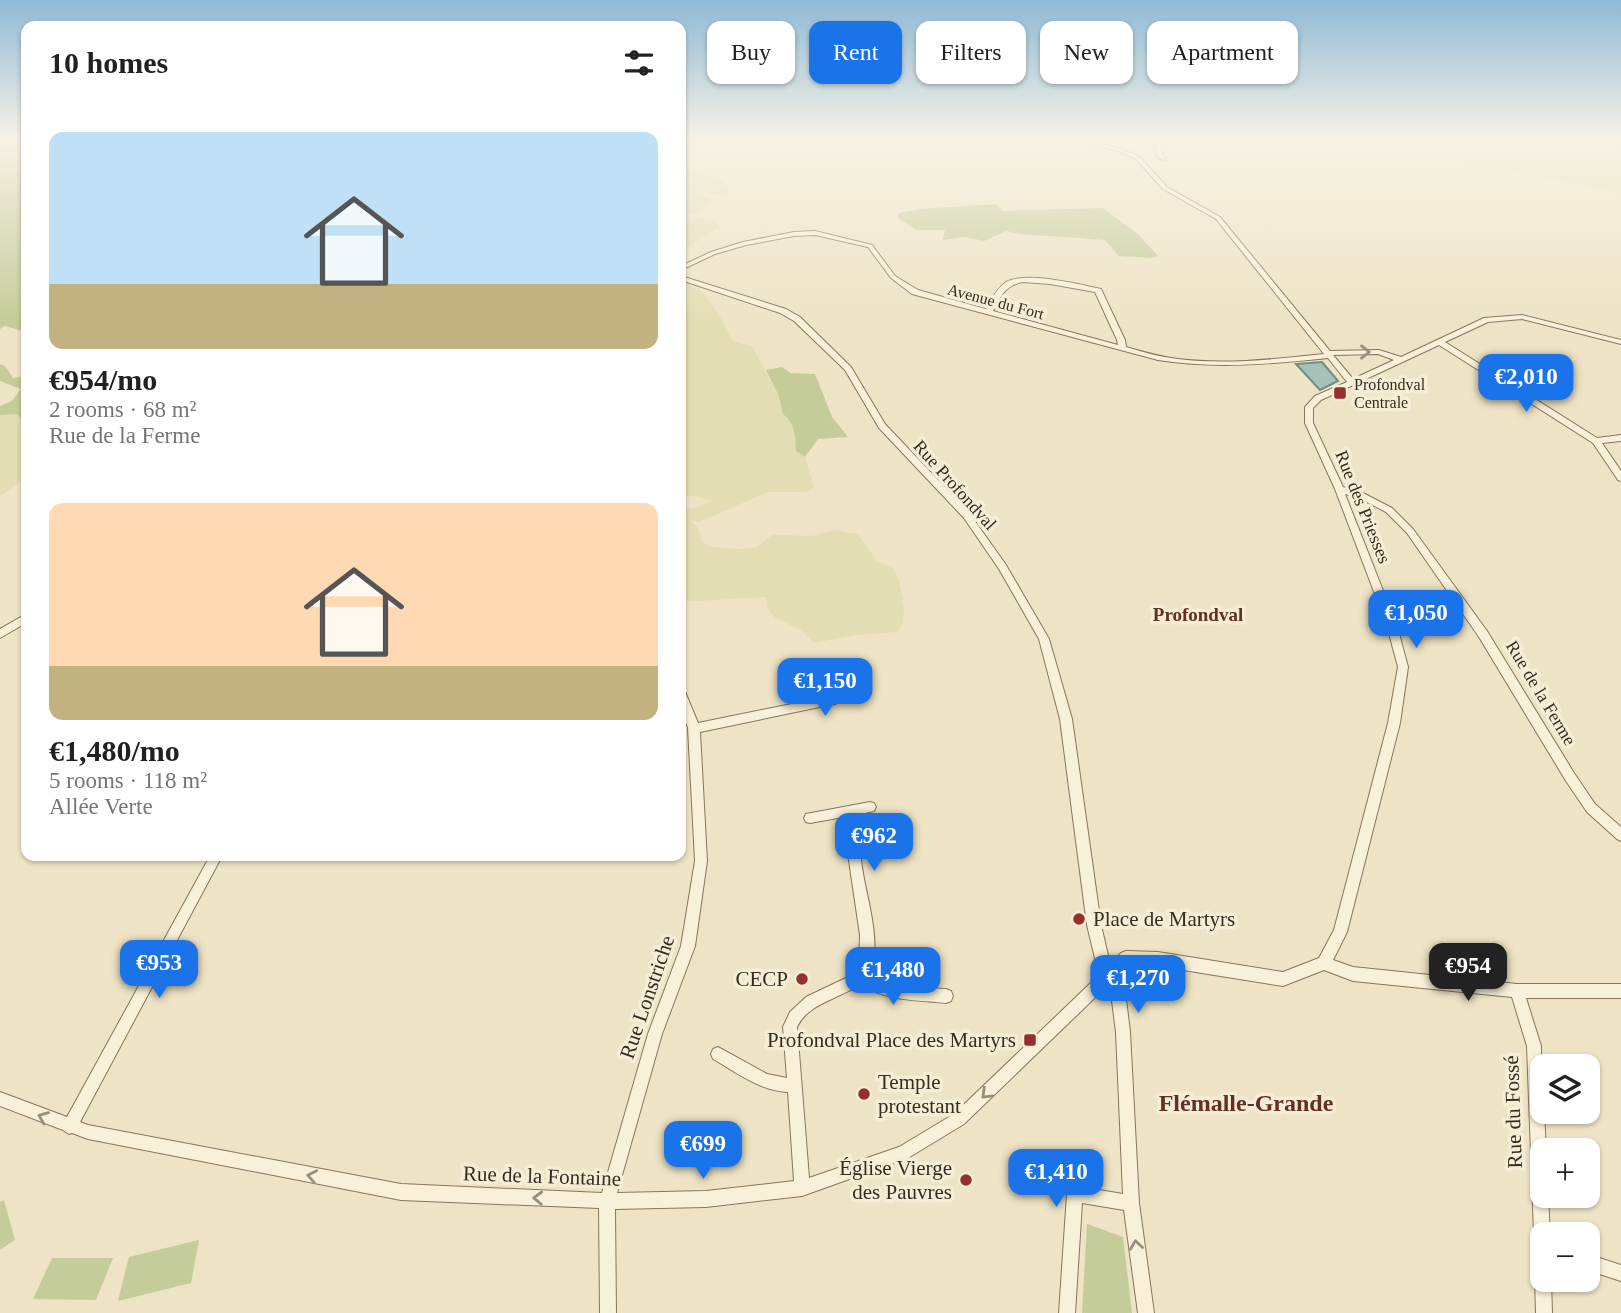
<!DOCTYPE html>
<meta charset="utf-8">
<style>
body{margin:0;font-family:"Times New Roman",serif;background:#f6f6f6;color:#202124;height:100vh;display:flex;flex-direction:column;font-size:26px;white-space:nowrap}
*{box-sizing:border-box;margin:0}
p{font-size:23px;color:#757577}
.icon{flex:none;width:38px;height:38px;fill:none;stroke:currentColor;stroke-width:2;stroke-linecap:round;stroke-linejoin:round}
.map{position:relative;flex:1;overflow:hidden}
.drawer{position:absolute;left:21px;top:21px;width:665px;height:840px;display:flex;flex-direction:column;background:#fff;border-radius:14px;box-shadow:0 2px 5px #0004}
.drawer>*{flex:none}
.banner{position:absolute;left:707px;top:21px;width:665px;height:63px;display:flex;gap:14px}
.controls{position:absolute;left:1530px;top:1054px;display:grid;gap:14px}
.controls a{display:grid;place-items:center;width:70px;height:70px;border-radius:14px;background:#fff;box-shadow:0 2px 5px #0004;font-size:35px}
.price{position:absolute;translate:-50% -60px;padding:0 16px;border-radius:14px;background:#1a73e8;color:#fff;font-size:23px;line-height:46px;filter:drop-shadow(0 2px 4px #0008)}
.price::after{content:'';position:absolute;left:50%;top:42px;width:21px;height:16px;margin-left:-10px;background:inherit;clip-path:polygon(0 0,100% 0,50% 100%)}
.price.selected{background:#222;color:#fff}
ul{padding:0;list-style:none}
li{display:grid;align-content:center;gap:14px;height:371px;padding:0 28px}
li span{display:grid;place-items:center;height:217px;border-radius:14px;color:#555}
li>.icon{margin-inline-start:auto}
span .icon{width:126px;height:126px;fill:#fffc;stroke-width:1}
li b{font-size:30px}
h2{display:flex;justify-content:space-between;align-items:center;height:84px;padding:0 28px;font-size:30px}
.pill{padding:0 24px;border-radius:14px;background:#fff;box-shadow:0 2px 5px #0004;font-size:24px;line-height:63px}
.pill.selected{background:#1a73e8;color:#fff}
.map>svg:first-child{display:block}
.farmland{fill:#e3ddb3}
.green{fill:#c4cc99}
.water{fill:#a7c1ba;stroke:#6d8f88;stroke-width:2}
.lines{fill:none;stroke-linecap:round;stroke-linejoin:round}
.minor-casing{stroke:#89755b;stroke-width:2}
.minor{fill:#f8f0d8;fill-rule:evenodd}
.oneway{stroke:#988e7c}
.poi-dot{fill:#972f2c;stroke:#f5edd5;stroke-width:2.5}
.labels{text-anchor:middle;stroke-width:7;stroke-linejoin:round;paint-order:stroke}
.far-street-label{font-size:16px;fill:#392c1f;stroke:#f5edd5}
.far-poi-label{font-size:16px;fill:#392c1f;stroke:#f5edd5;text-anchor:start}
.street-label{font-size:18px;fill:#392c1f;stroke:#f5edd5}
.neighbourhood-label{font-size:19px;font-weight:bold;fill:#65301f;stroke:#f5edd5}
.near-poi-label{font-size:21px;fill:#392c1f;stroke:#f5edd5;text-anchor:end}
.near-street-label{font-size:21px;fill:#392c1f;stroke:#f5edd5}
.near-quarter-label{font-size:24px;font-weight:bold;fill:#65301f;stroke:#f5edd5}
</style>
<div class="map">
<svg width="1621" height="1313" viewBox="0 0 1621 1313">
<rect width="100%" height="100%" fill="#eee3c5"/>
<g class="farmland">
<polygon points="1302,140 1621,140 1621,193 1464,162"/>
<polygon points="681,161 691,170 723,181 730,189 729,192 719,195 696,190 695,193 710,198 712,202 696,214 681,212"/>
<polygon points="681,214 715,222 719,227 681,252"/>
<polygon points="681,282 697,288 704,294 718,313 733,341 752,346 778,394 783,414 791,420 795,432 796,451 805,457 814,487 807,492 768,492 708,518 698,522 690,520 698,528 702,542 711,547 741,549 757,547 772,535 812,536 834,530 858,534 876,560 894,569 899,580 904,608 903,623 897,632 855,635 814,643 802,631 774,617 767,607 766,597 681,602 681,506 693,509 714,500 681,494"/>
<polygon points="5,413 15,414 26,420 26,478 0,496 0,415"/>
</g>
<g class="green">
<polygon points="0,140 26,140 26,164 12,170 26,168 26,312 23,318 26,319 26,332 5,326 0,329"/>
<polygon points="997,204 1002,211 1103,208 1139,235 1158,256 1152,258 1119,256 1105,240 1020,234 1006,231 984,241 965,237 943,240 945,230 916,230 898,218 899,213 919,209"/>
<polygon points="0,364 5,366 13,378 26,376 26,420 15,414 0,415 0,406 12,401 21,389 0,381"/>
<path d="M782,367L791,373L815,374L832,417L848,437L818,439L805,457L796,451C795,436 796,424 783,414L778,394L766,370Z"/>
<polygon points="4,1200 15,1240 0,1250 0,1202"/>
<polygon points="1087,1224 1123,1237 1132,1313 1082,1313"/>
<polygon points="199,1240 191,1283 118,1301 129,1257"/>
<polygon points="52,1258 113,1258 96,1300 33,1299"/>
</g>
<polygon class="water" points="1322,362 1338,381 1320,390 1296,364"/>
<g class="lines">
<g class="minor-casing">
<g id="minor">
<path d="M1075,140H1087L1122,149L1140,157L1167,187L1220,217L1330,351L1379,350L1401,357L1484,318L1522,315L1621,340V344L1522,319L1488,322L1445,342L1597,438L1621,435V441L1602,443L1621,471V481L1618,480L1593,443L1439,345L1321,400L1313,408V423L1343,487L1363,493L1392,508L1413,529L1487,631L1574,773L1595,804L1621,827V841L1617,839L1587,812L1566,781L1479,637L1407,533L1386,512L1357,497L1345,494L1397,626L1408,667L1400,723L1347,932L1333,960L1353,967L1517,984H1621V998H1526L1541,1046L1542,1111H1544L1546,1150H1542V1195H1548L1550,1234H1542V1242L1536,1240L1534,1234L1527,1046L1512,997L1353,981L1324,970L1283,986L1158,966L1129,965L1114,979L1126,999L1130,1032L1139,1203L1154,1313H1138L1124,1210L1082,1203L1075,1313H1059L1067,1194L1070,1189L1075,1186L1123,1194L1116,1032L1112,1001L1105,988L964,1124L908,1158L802,1196L706,1207L615,1209L616,1313H600L599,1208L401,1200L88,1139L72,1133L69,1134L63,1130L0,1106V1092L67,1117L210,856H222L80,1122L88,1125L401,1184L602,1193L648,1034L681,946L695,861L688,728L681,708V690L685,691L686,694L698,723L831,696L846,686L850,687L851,690L838,703L834,704L700,732L707,861L695,946L662,1034L617,1193L706,1191L794,1181L788,1092C760,1091 736,1072 713,1059L711,1054L713,1049L718,1047L767,1074L787,1078L783,1027L790,1012L806,997L848,977L856,970L859,964L860,935L848,854L849,816L810,823L806,822L804,818L806,814L870,802L874,803L876,807L874,811L860,814C862,829 859,844 861,859C864,893 884,942 869,974C890,989 921,987 946,989L951,991L953,996L951,1001L946,1003C917,1000 885,1001 860,984C840,999 808,1003 797,1027L809,1178L899,1147L954,1114L1099,975L1087,925L1060,719L1039,639L999,569L964,518L879,428L845,370L794,321L780,313L681,280V276L786,309L800,317L851,367L885,424L970,514L1006,565L1049,639L1072,719L1101,925L1110,964L1121,953L1126,951L1158,952L1283,972L1319,958L1334,930L1388,723L1398,667L1387,626L1335,489L1305,423V407L1315,396L1347,382L1328,358C1271,364 1215,369 1158,360L912,294L891,278L868,247L815,235L794,236L746,245L715,254L681,270V266L711,252L743,242L794,232L815,231L872,245L895,276L918,290L986,309C991,300 997,288 1006,282C1026,271 1079,284 1101,289L1125,340L1126,347C1143,352 1160,357 1178,359C1227,365 1276,359 1324,354L1216,219L1163,189L1136,159L1118,151ZM1023,282L1050,284L1095,292L1117,340L1118,345L993,311C1000,296 1006,285 1023,282ZM1378,354L1394,360L1353,379L1333,355Z"/>
<path d="M1137,140C1144,140 1151,143 1158,143C1162,143 1167,140 1173,140L1162,146L1163,156L1166,158L1163,160L1157,157L1156,146Z"/>
<polygon points="26,614 26,623 0,638 0,629"/>
<polygon points="1587,1254 1621,1265 1621,1281 1587,1270"/>
<polygon points="1542,1271 1542,1279 1551,1279 1552,1313 1536,1313 1535,1279 1537,1273"/>
</g>
</g>
<use href="#minor" class="minor"/>
</g>
<defs><path id="oneway-chevron" d="M-2-3.5L2.5 0L-2 3.5" fill="none" stroke-width="1.6" stroke-linecap="round" stroke-linejoin="round" transform="scale(1.75)"/></defs>
<g class="oneway">
<use href="#oneway-chevron" transform="translate(1365 352)"/>
<use href="#oneway-chevron" transform="translate(986 1094) rotate(136)"/>
<use href="#oneway-chevron" transform="translate(43 1117) rotate(-158)"/>
<use href="#oneway-chevron" transform="translate(312 1176) rotate(-169)"/>
<use href="#oneway-chevron" transform="translate(538 1198) rotate(-178)"/>
<use href="#oneway-chevron" transform="translate(1136 1245) rotate(-98)"/>
</g>
<linearGradient id="sky" x2="0" y2="1"><stop stop-color="#8eb9d6"/><stop offset="0.43" stop-color="#f7f2e5"/><stop offset="1" stop-color="#f7f2e5" stop-opacity="0"/></linearGradient>
<rect width="1621" height="324" fill="url(#sky)"/>
<g class="poi-dot">
<rect x="1333" y="386" width="14" height="14" rx="3.5"/>
<circle cx="1079" cy="919" r="7"/>
<circle cx="802" cy="979" r="7"/>
<rect x="1023" y="1033" width="14" height="14" rx="3.5"/>
<circle cx="864" cy="1094" r="7"/>
<circle cx="966" cy="1180" r="7"/>
</g>
<g class="labels">
<g class="far-street-label">
<text transform="translate(996 301) rotate(15)" y="6">Avenue du Fort</text>
</g>
<g class="far-poi-label">
<text x="1354" y="390">Profondval<tspan x="1354" dy="18">Centrale</tspan></text>
</g>
<g class="street-label">
<text transform="translate(955 485) rotate(48)" y="6">Rue Profondval</text>
<text transform="translate(1363 507) rotate(68)" y="6">Rue des Priesses</text>
<text transform="translate(1541 693) rotate(59)" y="6">Rue de la Ferme</text>
</g>
<g class="neighbourhood-label">
<text x="1198" y="621">Profondval</text>
</g>
<g class="near-poi-label">
<text x="1093" y="926" text-anchor="start">Place de Martyrs</text>
<text x="788" y="986">CECP</text>
<text x="1016" y="1047">Profondval Place des Martyrs</text>
<text x="878" y="1089" text-anchor="start">Temple<tspan x="878" dy="24">protestant</tspan></text>
<text x="952" y="1175">Église Vierge<tspan x="952" dy="24">des Pauvres</tspan></text>
</g>
<g class="near-street-label">
<text transform="translate(647 997) rotate(-71)" y="7">Rue Lonstriche</text>
<text transform="translate(1513 1112) rotate(-92)" y="7">Rue du Fossé</text>
<text transform="translate(542 1176) rotate(2)" y="7">Rue de la Fontaine</text>
</g>
<g class="near-quarter-label">
<text x="1246" y="1111">Flémalle-Grande</text>
</g>
</g>
</svg>
<div class="controls">
<a><svg class="icon" aria-label="layers" viewBox="0 0 24 24"><path d="M12 4l9 5-9 5-9-5zM3 14l9 5 9-5"/></svg></a>
<a>+</a>
<a>−</a>
</div>
<b class="price" style="left:1526px;top:414px">€2,010</b>
<b class="price" style="left:1416px;top:650px">€1,050</b>
<b class="price" style="left:825px;top:718px">€1,150</b>
<b class="price" style="left:874px;top:873px">€962</b>
<b class="price" style="left:159px;top:1000px">€953</b>
<b class="price selected" style="left:1468px;top:1003px">€954</b>
<b class="price" style="left:893px;top:1007px">€1,480</b>
<b class="price" style="left:1138px;top:1015px">€1,270</b>
<b class="price" style="left:703px;top:1181px">€699</b>
<b class="price" style="left:1056px;top:1209px">€1,410</b>
<div class="banner">
<a class="pill">Buy</a>
<a class="pill selected">Rent</a>
<a class="pill">Filters</a>
<a class="pill">New</a>
<a class="pill">Apartment</a>
</div>
<section class="drawer">
<h2>10 homes<svg class="icon" aria-label="filters" viewBox="0 0 24 24"><path d="M4 7h16M4 17h16"/><circle cx="9" cy="7" r="2"/><circle cx="15" cy="17" r="2"/></svg></h2>
<ul>
<li><span style="background:linear-gradient(#bfe0f5 70%,#c2b280 0)"><svg class="icon" aria-label="home" viewBox="0 0 24 24"><path d="M3 11l9-7 9 7M6 9v11h12V9"/></svg></span><div><b>€954/mo</b><p>2 rooms · 68 m²</p><p>Rue de la Ferme</p></div></li>
<li><span style="background:linear-gradient(#ffd9b3 75%,#c2b280 0)"><svg class="icon" aria-label="home" viewBox="0 0 24 24"><path d="M3 11l9-7 9 7M6 9v11h12V9"/></svg></span><div><b>€1,480/mo</b><p>5 rooms · 118 m²</p><p>Allée Verte</p></div></li>
</ul>
</section>
</div>
